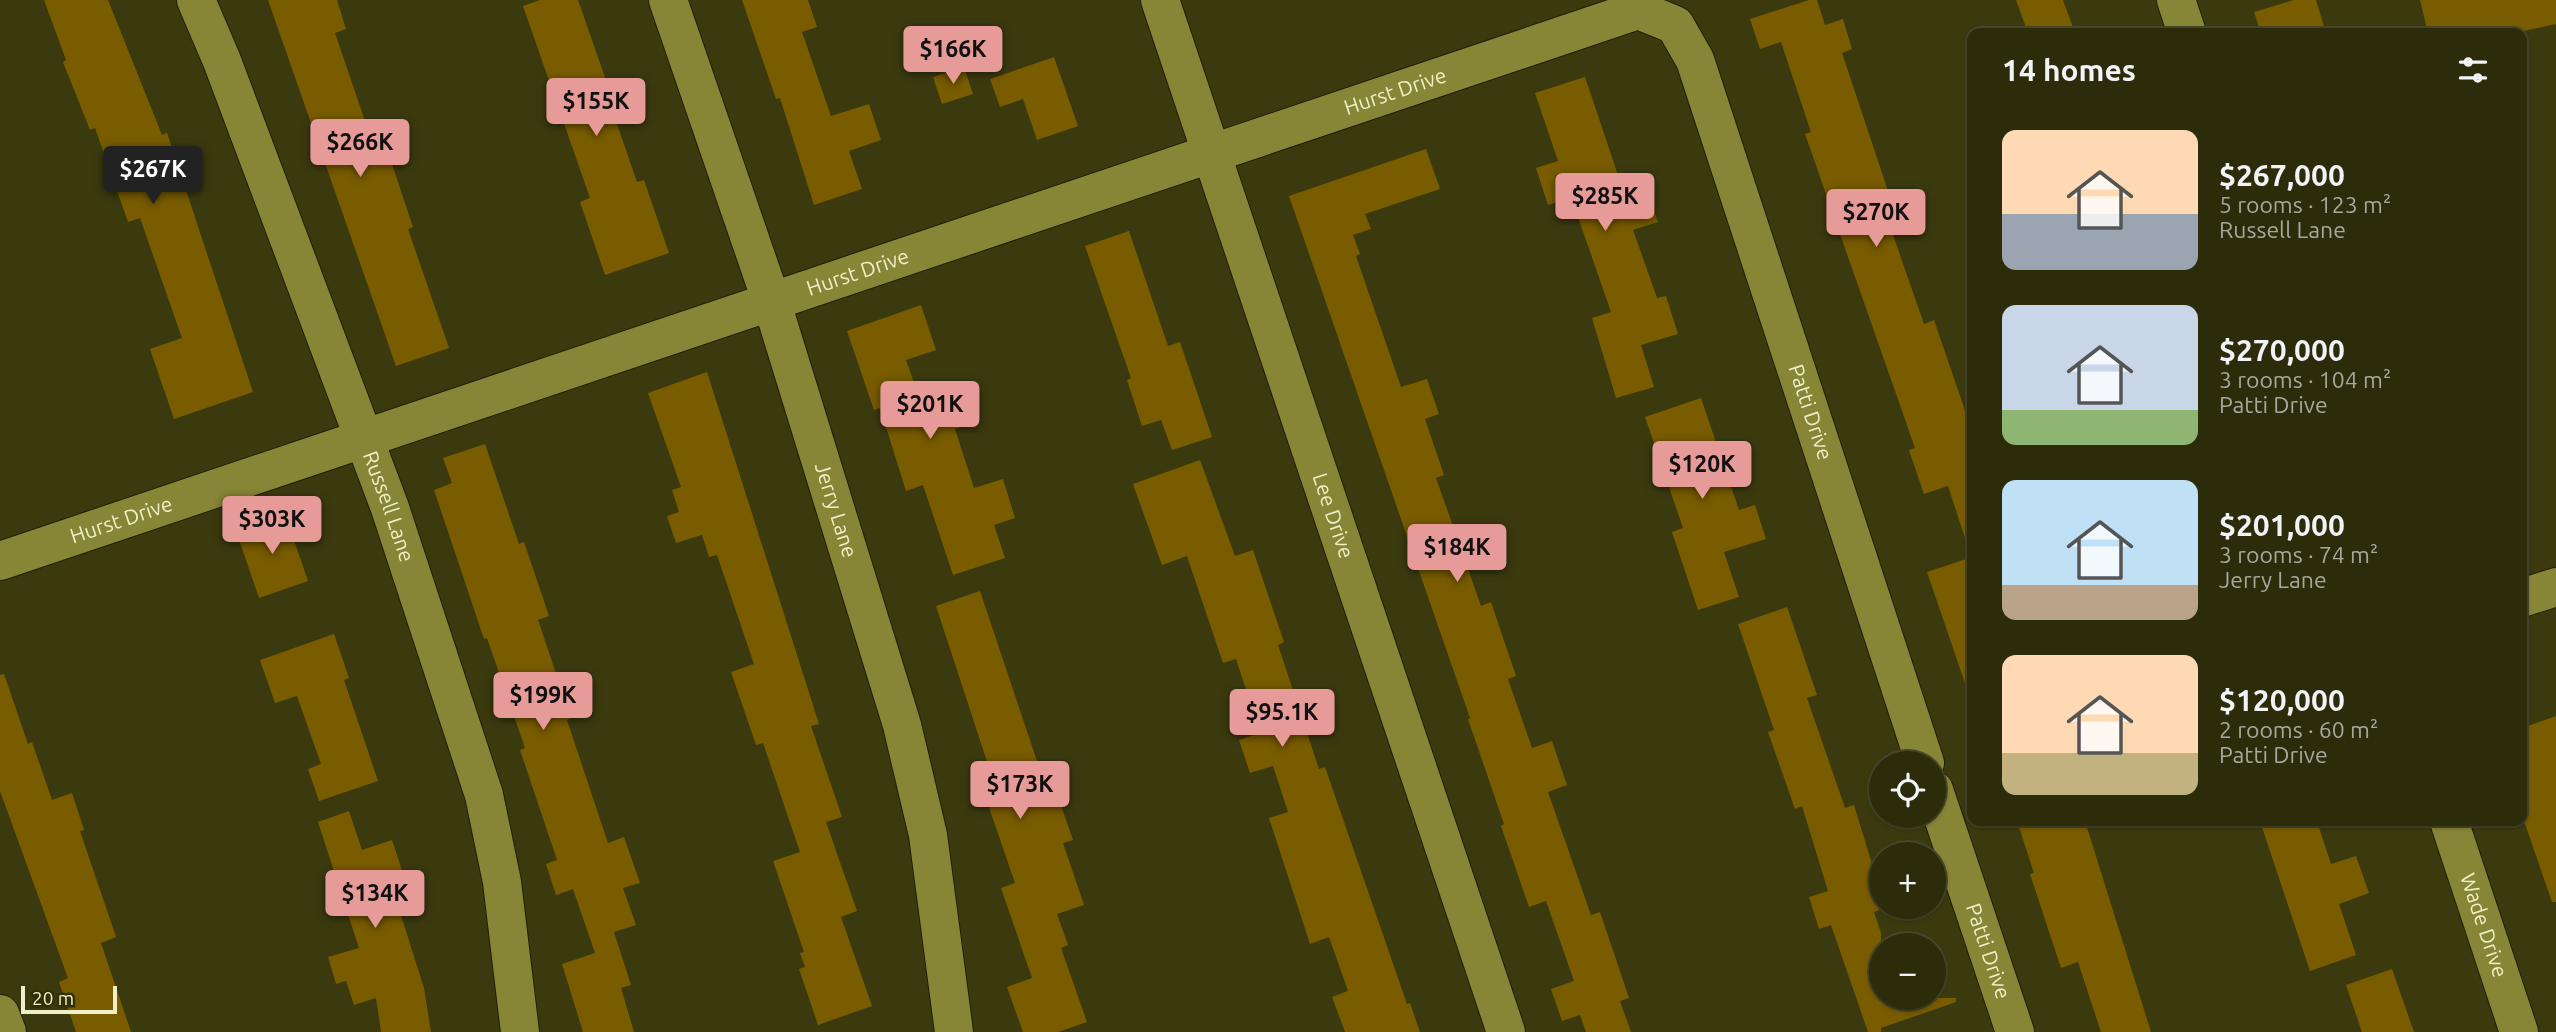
<!DOCTYPE html>
<meta charset="utf-8">
<style>
body{margin:0;font-family:Ubuntu,sans-serif;background:#343414;color:#f1f3f6;height:100vh;display:flex;flex-direction:column;font-size:26px;white-space:nowrap}
*{box-sizing:border-box;margin:0}
p{font-size:23px;color:#a6a79d}
.icon{flex:none;width:38px;height:38px;fill:none;stroke:currentColor;stroke-width:2;stroke-linecap:round;stroke-linejoin:round}
.map{position:relative;flex:1;overflow:hidden}
.drawer{position:absolute;left:1967px;top:28px;width:560px;height:798px;display:flex;flex-direction:column;background:#2c2c0b;border-radius:14px;box-shadow:0 2px 5px #0004,0 0 0 2px #48482c}
.drawer>*{flex:none}
.fabs{position:absolute;left:1869px;top:751px;display:grid;gap:14px}
.fabs a{display:grid;place-items:center;width:77px;height:77px;border-radius:50%;background:#2c2c0b;box-shadow:0 2px 5px #0004,0 0 0 2px #48482c;font-size:35px}
.scale{position:absolute;left:21px;bottom:18px;width:96px;box-sizing:border-box;padding-left:7px;border:4px solid #efefc8;border-top:0;font-size:19px;line-height:24px;white-space:nowrap;color:#efefc8;-webkit-text-stroke:5px #312f04;paint-order:stroke}
.price{position:absolute;translate:-50% -60px;padding:0 16px;border-radius:7px;background:#e69b98;color:#111;font-size:23px;line-height:46px;filter:drop-shadow(0 2px 4px #0008)}
.price::after{content:'';position:absolute;left:50%;top:42px;width:21px;height:16px;margin-left:-10px;background:inherit;clip-path:polygon(0 0,100% 0,50% 100%)}
.price.active{background:#222;color:#fff}
ul{padding:0;list-style:none}
li{display:flex;align-items:center;gap:21px;height:175px;padding:0 35px}
li span{display:grid;place-items:center;flex:none;width:196px;height:140px;border-radius:14px;color:#555}
li>.icon{margin-inline-start:auto}
span .icon{width:84px;height:84px;fill:#fffc;stroke-width:1}
li b{font-size:30px}
h2{display:flex;justify-content:space-between;align-items:center;height:84px;padding:0 35px;font-size:30px}
.map>svg:first-child{display:block}
.building{fill:#795c00}
.lines{fill:none;stroke-linecap:round;stroke-linejoin:round}
.minor-casing{stroke:#212007;stroke-width:40}
.minor{stroke:#878536;stroke-width:38}
.labels{text-anchor:middle;stroke-width:5;stroke-linejoin:round;paint-order:stroke}
.street-label{font-size:21px;fill:#efefc8;stroke:#312f04}
</style>
<div class="map">
<svg width="2556" height="1032" viewBox="0 0 2556 1032">
<rect width="100%" height="100%" fill="#3b3a0f"/>
<g class="building">
<polygon points="44,0 108,0 162,135 167,133 253,392 174,419 150,349 182,338 140,218 128,222 95,128 90,130 63,62 66,60"/>
<polygon points="268,0 337,0 346,29 335,33 379,162 390,158 413,227 408,229 449,348 396,366"/>
<polygon points="540,0 578,0 607,83 614,81 627,120 617,124 637,182 644,180 669,253 605,275 580,202 590,198 523,6"/>
<polygon points="742,0 808,0 817,27 802,32 831,116 869,104 881,140 849,151 862,189 814,205 780,98 776,99"/>
<polygon points="1809,0 1817,0 1825,25 1843,19 1852,49 1842,53 1893,206 1884,209 1924,324 1934,320 1972,431 1972,543 1967,544 1948,486 1924,494 1909,450 1915,448 1805,134 1811,132 1781,42 1760,49 1750,19"/>
<polygon points="2016,0 2063,0 2075,33 2028,33"/>
<polygon points="2294,0 2316,0 2326,33 2261,33 2254,12"/>
<polygon points="2420,0 2556,0 2556,24 2514,33 2428,33"/>
<polygon points="1054,57 1078,126 1037,140 1023,99 1000,107 990,79"/>
<polygon points="964,67 973,94 942,104 933,77"/>
<polygon points="1585,77 1627,202 1648,195 1658,222 1633,230 1657,298 1666,296 1678,334 1641,345 1654,387 1616,398 1592,318 1611,312 1571,197 1548,205 1536,168 1558,161 1535,93"/>
<polygon points="1426,149 1440,189 1365,214 1371,229 1353,235 1360,254 1356,256 1401,387 1427,379 1439,414 1425,419 1444,475 1436,478 1481,606 1491,602 1516,676 1508,679 1532,748 1552,741 1567,785 1548,792 1591,915 1600,912 1629,998 1620,1001 1631,1032 1586,1032 1580,1015 1562,1021 1551,989 1574,981 1546,901 1529,907 1501,826 1504,824 1468,719 1470,718 1289,196"/>
<polygon points="1129,231 1168,346 1180,342 1212,437 1172,450 1161,420 1142,426 1127,380 1131,378 1085,246"/>
<polygon points="921,305 936,350 906,360 923,408 961,396 970,424 955,429 974,488 1003,479 1015,518 994,525 1005,558 953,575 923,485 906,491 880,408 874,410 847,331"/>
<polygon points="707,372 819,724 811,726 842,817 826,822 857,911 841,917 872,1006 818,1025 799,969 805,967 800,953 804,952 773,861 800,852 763,743 756,745 731,672 754,664 717,555 709,557 702,535 676,543 667,516 679,512 672,490 681,487 648,393"/>
<polygon points="1701,398 1739,510 1755,505 1766,539 1724,552 1739,597 1698,610 1672,532 1683,528 1645,417"/>
<polygon points="485,444 519,544 524,542 549,616 538,620 571,718 567,720 608,843 624,837 640,883 623,888 636,925 614,932 631,985 621,988 634,1032 583,1032 562,964 595,953 573,889 556,895 546,864 557,860 520,750 525,748 487,638 484,639 434,490 452,483 443,458"/>
<polygon points="1200,460 1235,556 1253,550 1284,642 1278,645 1319,769 1325,767 1407,1004 1410,1003 1420,1032 1345,1032 1332,997 1348,991 1329,937 1310,944 1269,818 1288,812 1273,766 1250,773 1239,740 1260,733 1236,659 1223,663 1187,556 1162,565 1133,484"/>
<polygon points="285,514 308,581 259,598 236,531"/>
<polygon points="1972,557 1972,691 1968,692 1927,572"/>
<polygon points="980,591 1040,770 1048,768 1073,840 1063,843 1084,905 1057,914 1068,945 1061,948 1087,1022 1058,1032 1023,1032 1007,987 1032,978 1001,888 1015,883 983,790 995,786 936,606"/>
<polygon points="1787,607 1817,695 1807,698 1845,808 1854,805 1881,893 1881,906 1886,908 1874,912 1881,933 1881,998 1956,998 1956,1002 1881,1028 1881,1032 1868,1032 1831,925 1819,929 1809,897 1828,891 1802,806 1795,809 1768,732 1774,730 1738,624"/>
<polygon points="334,634 349,678 344,680 378,781 319,801 308,769 321,764 297,696 275,703 260,660"/>
<polygon points="4,674 28,744 32,742 52,800 72,793 84,830 80,831 116,937 101,943 131,1032 76,1032 59,982 68,978 0,791 0,675"/>
<polygon points="2556,716 2556,902 2552,902 2522,815 2522,728"/>
<polygon points="349,811 362,850 392,840 405,879 391,884 424,988 431,1032 381,1032 376,998 354,1005 346,981 336,984 328,957 359,948 318,822"/>
<polygon points="2017,821 2085,821 2151,1032 2101,1032 2078,962 2061,968 2030,874 2034,873"/>
<polygon points="2260,821 2317,821 2331,864 2356,856 2369,893 2339,904 2356,955 2310,971"/>
<polygon points="2392,969 2414,1032 2362,1032 2346,985"/>
</g>
<g class="lines">
<g class="minor-casing">
<g id="minor">
<path id="s1" d="M196,0L222,61L390,508L484,795L502,882L520,1032"/>
<path id="s2" d="M668,0L771,300L902,725L928,835L954,1032"/>
<path id="s3" d="M1160,0L1506,1032"/>
<polyline points="2176,0 2187,33"/>
<path id="s4" d="M0,561L1638,10L1675,25L1695,60L1925,763"/>
<polyline points="2522,598 2556,587"/>
<path id="s5" d="M1934,790L2015,1032"/>
<path id="s6" d="M2449,821L2519,1032"/>
<polyline points="0,1014 7,1032"/>
</g>
</g>
<use href="#minor" class="minor"/>
</g>
<g class="labels">
<g class="street-label">
<text dy="7" stroke="none"><textPath href="#s4" startOffset="1472">Hurst Drive</textPath></text>
<text dy="7" stroke="none"><textPath href="#s4" startOffset="905">Hurst Drive</textPath></text>
<text dy="7" stroke="none"><textPath href="#s4" startOffset="2179">Patti Drive</textPath></text>
<text dy="7" stroke="none"><textPath href="#s1" startOffset="542">Russell Lane</textPath></text>
<text dy="7" stroke="none"><textPath href="#s2" startOffset="537">Jerry Lane</textPath></text>
<text dy="7" stroke="none"><textPath href="#s3" startOffset="544">Lee Drive</textPath></text>
<text dy="7" stroke="none"><textPath href="#s4" startOffset="128">Hurst Drive</textPath></text>
<text dy="7" stroke="none"><textPath href="#s6" startOffset="110">Wade Drive</textPath></text>
<text dy="7" stroke="none"><textPath href="#s5" startOffset="170">Patti Drive</textPath></text>
</g>
</g>
</svg>
<div class="fabs">
<a><svg class="icon" aria-label="locate" viewBox="0 0 24 24"><circle cx="12" cy="12" r="6"/><path d="M12 2v4M12 18v4M2 12h4M18 12h4"/></svg></a>
<a>+</a>
<a>−</a>
</div>
<div class="scale">20 m</div>
<b class="price" style="left:953px;top:86px">$166K</b>
<b class="price" style="left:596px;top:138px">$155K</b>
<b class="price" style="left:360px;top:179px">$266K</b>
<b class="price active" style="left:153px;top:206px">$267K</b>
<b class="price" style="left:1605px;top:233px">$285K</b>
<b class="price" style="left:1876px;top:249px">$270K</b>
<b class="price" style="left:930px;top:441px">$201K</b>
<b class="price" style="left:1702px;top:501px">$120K</b>
<b class="price" style="left:272px;top:556px">$303K</b>
<b class="price" style="left:1457px;top:584px">$184K</b>
<b class="price" style="left:543px;top:732px">$199K</b>
<b class="price" style="left:1282px;top:749px">$95.1K</b>
<b class="price" style="left:1020px;top:821px">$173K</b>
<b class="price" style="left:375px;top:930px">$134K</b>
<section class="drawer">
<h2>14 homes<svg class="icon" aria-label="filters" viewBox="0 0 24 24"><path d="M4 7h16M4 17h16"/><circle cx="9" cy="7" r="2"/><circle cx="15" cy="17" r="2"/></svg></h2>
<ul>
<li><span style="background:linear-gradient(#ffd9b3 60%,#9aa5b1 0)"><svg class="icon" aria-label="home" viewBox="0 0 24 24"><path d="M3 11l9-7 9 7M6 9v11h12V9"/></svg></span><div><b>$267,000</b><p>5 rooms · 123 m²</p><p>Russell Lane</p></div></li>
<li><span style="background:linear-gradient(#c9d6e8 75%,#8fb573 0)"><svg class="icon" aria-label="home" viewBox="0 0 24 24"><path d="M3 11l9-7 9 7M6 9v11h12V9"/></svg></span><div><b>$270,000</b><p>3 rooms · 104 m²</p><p>Patti Drive</p></div></li>
<li><span style="background:linear-gradient(#bfe0f5 75%,#b9a48a 0)"><svg class="icon" aria-label="home" viewBox="0 0 24 24"><path d="M3 11l9-7 9 7M6 9v11h12V9"/></svg></span><div><b>$201,000</b><p>3 rooms · 74 m²</p><p>Jerry Lane</p></div></li>
<li><span style="background:linear-gradient(#ffd9b3 70%,#c2b280 0)"><svg class="icon" aria-label="home" viewBox="0 0 24 24"><path d="M3 11l9-7 9 7M6 9v11h12V9"/></svg></span><div><b>$120,000</b><p>2 rooms · 60 m²</p><p>Patti Drive</p></div></li>
</ul>
</section>
</div>
